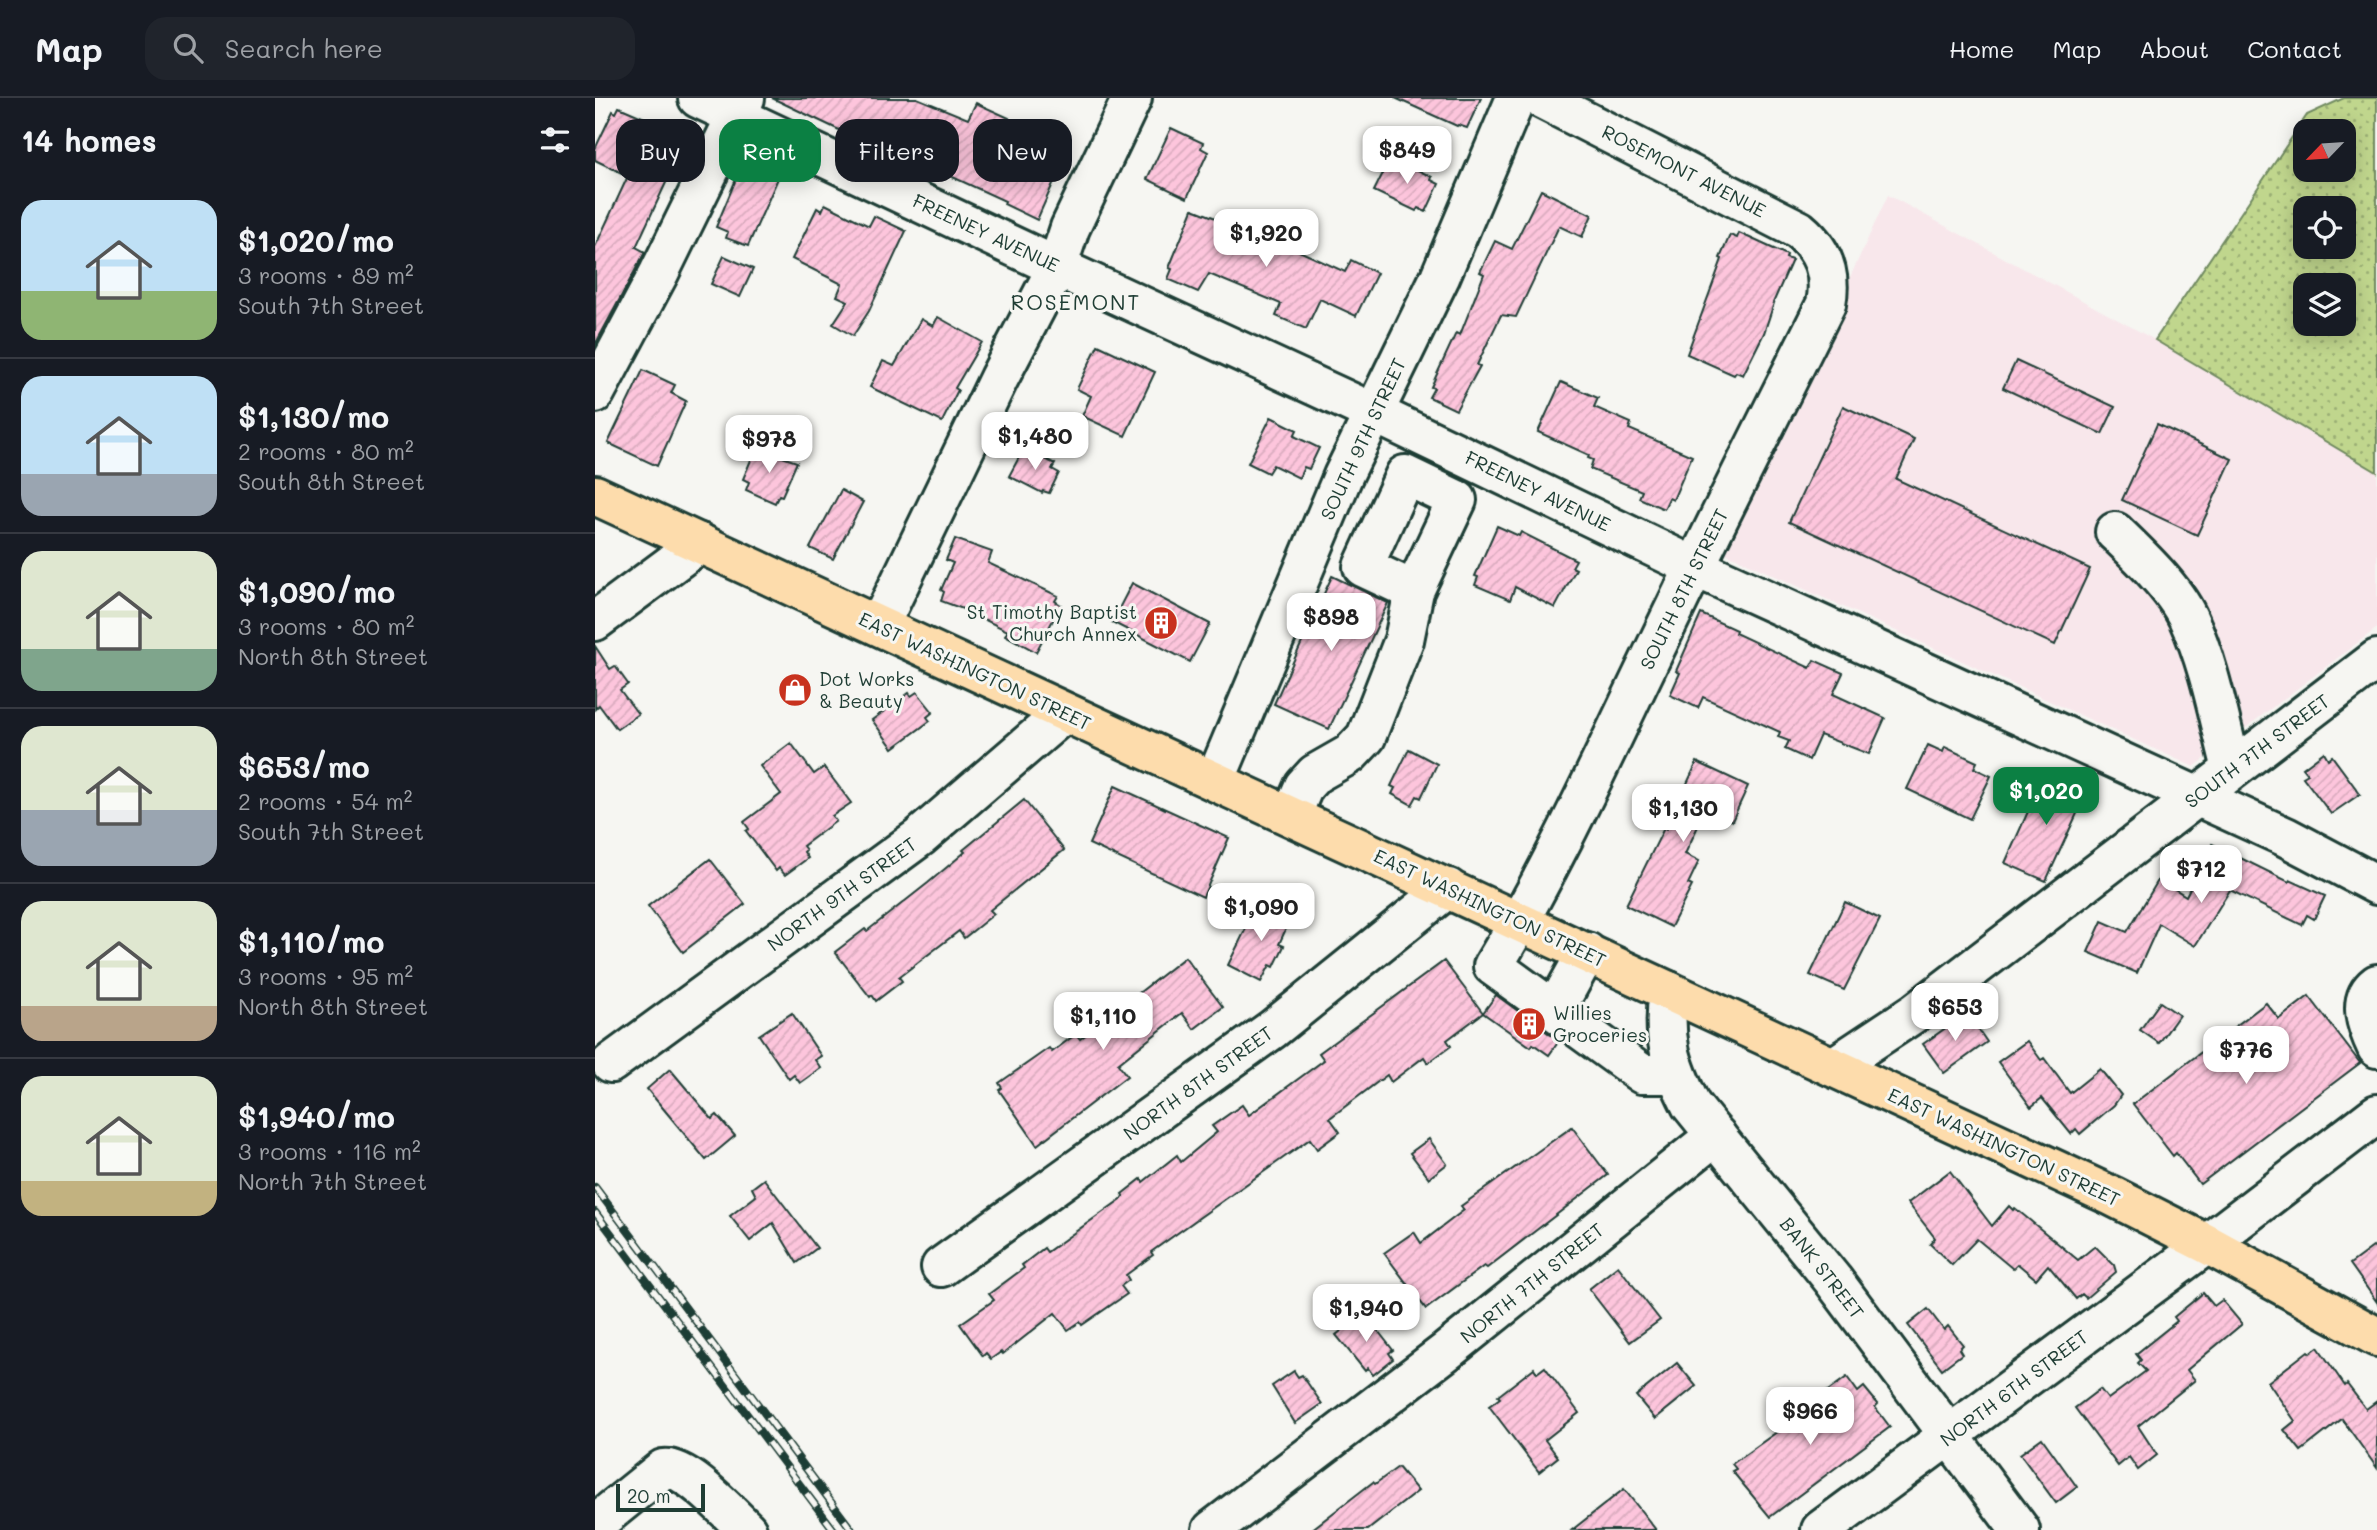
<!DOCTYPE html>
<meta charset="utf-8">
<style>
body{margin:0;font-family:Mali,sans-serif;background:#20242c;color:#f1f3f6;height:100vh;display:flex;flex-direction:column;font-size:26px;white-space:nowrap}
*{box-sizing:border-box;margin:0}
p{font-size:23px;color:#9ea1a6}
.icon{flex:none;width:38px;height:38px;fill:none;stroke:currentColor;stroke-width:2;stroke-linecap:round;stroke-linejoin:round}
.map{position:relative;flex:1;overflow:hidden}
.panel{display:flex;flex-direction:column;background:#171b24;width:595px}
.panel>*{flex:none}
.guide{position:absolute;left:21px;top:21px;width:665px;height:63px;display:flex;gap:14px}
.needle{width:46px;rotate:245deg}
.fabs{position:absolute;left:1698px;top:21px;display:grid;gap:14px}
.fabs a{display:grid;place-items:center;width:63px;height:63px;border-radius:14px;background:#171b24;box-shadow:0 4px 18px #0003;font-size:35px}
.scale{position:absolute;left:21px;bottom:18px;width:89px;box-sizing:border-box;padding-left:7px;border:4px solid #1f3d34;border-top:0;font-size:19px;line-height:24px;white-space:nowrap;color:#1f3d34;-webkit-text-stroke:5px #f6f6f2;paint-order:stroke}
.price{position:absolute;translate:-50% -60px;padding:0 16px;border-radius:14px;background:#fff;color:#222;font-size:23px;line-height:46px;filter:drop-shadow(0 2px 4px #0008)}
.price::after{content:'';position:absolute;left:50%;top:42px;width:21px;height:16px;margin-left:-10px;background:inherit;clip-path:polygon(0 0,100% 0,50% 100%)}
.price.active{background:#0b8043;color:#fff}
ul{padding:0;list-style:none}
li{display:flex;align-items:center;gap:21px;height:175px;padding:0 21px}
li+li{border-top:2px solid #363941}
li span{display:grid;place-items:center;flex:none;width:196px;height:140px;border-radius:21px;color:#555}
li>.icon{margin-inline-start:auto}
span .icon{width:84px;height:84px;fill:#fffc;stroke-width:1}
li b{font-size:30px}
h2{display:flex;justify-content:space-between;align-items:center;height:84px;padding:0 21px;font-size:30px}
.tag{padding:0 24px;border-radius:21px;background:#171b24;box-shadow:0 4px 18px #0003;font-size:24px;line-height:63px}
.tag.active{background:#0b8043;color:#fff}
header{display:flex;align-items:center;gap:42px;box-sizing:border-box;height:98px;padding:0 35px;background:#171b24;border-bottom:2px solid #363941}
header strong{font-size:33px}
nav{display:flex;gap:38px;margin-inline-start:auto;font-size:24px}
.search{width:490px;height:63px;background:#20242c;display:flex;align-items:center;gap:18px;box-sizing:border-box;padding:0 24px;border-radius:21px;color:#9ea1a6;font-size:26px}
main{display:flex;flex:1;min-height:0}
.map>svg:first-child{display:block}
.built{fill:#f8e7eb}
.park{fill:url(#park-dots);stroke:#708a60;stroke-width:2;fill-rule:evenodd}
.building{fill:url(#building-hatch);stroke:#1f3d34;stroke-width:2}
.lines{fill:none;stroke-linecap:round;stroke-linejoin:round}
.minor-casing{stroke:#1f3d34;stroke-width:44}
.major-casing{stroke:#1f3d34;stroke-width:44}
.minor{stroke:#f6f6f2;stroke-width:38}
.major{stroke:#fddcac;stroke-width:38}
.rail-casing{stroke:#1f3d34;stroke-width:8}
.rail{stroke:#f6f6f2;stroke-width:5;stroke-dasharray:16;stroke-linecap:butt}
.labels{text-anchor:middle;stroke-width:6;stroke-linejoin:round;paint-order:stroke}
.street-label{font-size:19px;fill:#1f3d34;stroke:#f6f6f2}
.poi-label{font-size:19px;fill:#1f3d34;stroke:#f6f6f2;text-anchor:start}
.neighbourhood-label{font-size:21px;letter-spacing:2px;fill:#1f3d34;stroke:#f6f6f2}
</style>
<header>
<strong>Map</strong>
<div class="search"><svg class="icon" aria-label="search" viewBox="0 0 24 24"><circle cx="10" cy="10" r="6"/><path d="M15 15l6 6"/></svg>Search here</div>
<nav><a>Home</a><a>Map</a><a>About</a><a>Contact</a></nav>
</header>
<main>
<section class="panel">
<h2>14 homes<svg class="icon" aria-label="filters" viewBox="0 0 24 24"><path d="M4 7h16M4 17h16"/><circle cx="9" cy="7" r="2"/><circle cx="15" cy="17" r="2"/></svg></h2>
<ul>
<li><span style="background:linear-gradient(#bfe0f5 65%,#8fb573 0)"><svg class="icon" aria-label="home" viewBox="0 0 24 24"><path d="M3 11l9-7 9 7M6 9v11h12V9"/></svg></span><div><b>$1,020/mo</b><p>3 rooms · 89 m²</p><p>South 7th Street</p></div></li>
<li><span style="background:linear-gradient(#bfe0f5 70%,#9aa5b1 0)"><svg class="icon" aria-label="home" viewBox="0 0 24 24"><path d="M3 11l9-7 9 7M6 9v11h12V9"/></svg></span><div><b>$1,130/mo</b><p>2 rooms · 80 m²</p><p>South 8th Street</p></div></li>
<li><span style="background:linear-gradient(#dfe7d0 70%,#7fa58c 0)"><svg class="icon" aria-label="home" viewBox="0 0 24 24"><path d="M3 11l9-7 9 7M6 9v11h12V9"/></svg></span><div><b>$1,090/mo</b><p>3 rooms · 80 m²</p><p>North 8th Street</p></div></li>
<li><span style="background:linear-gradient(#dfe7d0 60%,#9aa5b1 0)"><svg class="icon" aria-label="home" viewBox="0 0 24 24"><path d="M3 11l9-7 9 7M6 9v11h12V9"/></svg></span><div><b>$653/mo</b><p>2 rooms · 54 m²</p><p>South 7th Street</p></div></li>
<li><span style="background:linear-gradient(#dfe7d0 75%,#b9a48a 0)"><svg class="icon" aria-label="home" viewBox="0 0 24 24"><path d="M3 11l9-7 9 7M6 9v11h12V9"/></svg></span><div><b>$1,110/mo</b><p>3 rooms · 95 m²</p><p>North 8th Street</p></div></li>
<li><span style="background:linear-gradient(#dfe7d0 75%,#c2b280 0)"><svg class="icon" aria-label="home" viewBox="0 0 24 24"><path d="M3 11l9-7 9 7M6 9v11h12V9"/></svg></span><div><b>$1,940/mo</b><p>3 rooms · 116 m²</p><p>North 7th Street</p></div></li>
</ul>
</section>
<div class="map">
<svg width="1782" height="1432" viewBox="0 0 1782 1432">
<defs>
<pattern id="park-dots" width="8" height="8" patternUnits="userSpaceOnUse" patternTransform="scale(1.75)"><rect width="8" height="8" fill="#c0d68d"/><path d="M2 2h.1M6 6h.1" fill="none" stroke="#9baf74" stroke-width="1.8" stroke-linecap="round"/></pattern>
<pattern id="building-hatch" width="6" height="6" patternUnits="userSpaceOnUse" patternTransform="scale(1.75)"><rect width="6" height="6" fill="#fdc5dc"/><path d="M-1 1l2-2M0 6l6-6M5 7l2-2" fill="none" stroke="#d8aabd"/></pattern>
</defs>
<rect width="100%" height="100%" fill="#f6f6f2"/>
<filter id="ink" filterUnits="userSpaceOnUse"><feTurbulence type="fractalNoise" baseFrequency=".0143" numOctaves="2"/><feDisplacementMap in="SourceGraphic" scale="14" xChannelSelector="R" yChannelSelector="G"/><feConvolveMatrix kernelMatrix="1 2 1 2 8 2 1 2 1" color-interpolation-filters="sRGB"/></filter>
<g filter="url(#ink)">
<polygon class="built" points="1293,97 1560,242 1782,374 1782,530 1599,669 1128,454"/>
<path class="park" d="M1749,0H1782V374L1560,242L1712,17ZM1710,33H1748V72H1710ZM1710,110H1748V149H1710ZM1710,187H1748V226H1710Z"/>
<g class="building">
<polygon points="177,0 322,0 373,21 381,5 414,20 404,42 465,70 442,122 409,106 410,103 338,70 281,46 280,49"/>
<polygon points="800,0 886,0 872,30 863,27 862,28"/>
<polygon points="24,9 89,37 86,44 89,46 41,149 50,154 0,247 0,149 33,78 0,62 0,51 18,13 21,15"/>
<polygon points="576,30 608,45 606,50 613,54 592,100 552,81"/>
<polygon points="796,59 837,79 836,82 844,86 831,114 823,110 821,113 779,93"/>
<polygon points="152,64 184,78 153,148 131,140 133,134 121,129 144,74 147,76"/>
<polygon points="946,92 997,117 987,139 964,128 921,219 906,217 882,267 885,268 861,312 834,299 839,290 836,289 861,235 865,237 889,176 885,174 900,143 917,151"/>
<polygon points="230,106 274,128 279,118 311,133 274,213 258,238 238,226 253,203 242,198 247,186 197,161 222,110 227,113"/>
<polygon points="598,111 666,138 667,136 750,174 756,162 782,175 761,218 725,201 711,231 681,218 686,206 614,176 603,194 573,181 577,171 574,170"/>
<polygon points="1144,135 1192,157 1191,160 1197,162 1178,205 1179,205 1169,235 1148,277 1141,274 1139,277 1092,256 1127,161 1125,160 1135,137 1142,140"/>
<polygon points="129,158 158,171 145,199 116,186"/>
<polygon points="343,219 387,244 360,290 363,292 347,324 275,289 288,263 299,268 326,221 338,228"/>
<polygon points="503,247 560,274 530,338 487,318 496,298 482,291"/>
<polygon points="1421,263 1520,309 1507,336 1408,290"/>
<polygon points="48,272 80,287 76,295 91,303 62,368 13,345"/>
<polygon points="966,284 1003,300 999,309 1036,325 1034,331 1097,358 1078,402 1074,400 1069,411 1044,400 1047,393 995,371 998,362 993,360 994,357 943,334"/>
<polygon points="1248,308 1319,341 1301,381 1495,471 1460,547 1194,424"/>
<polygon points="676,319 702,332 699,338 724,350 714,371 709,369 704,380 678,367 673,375 653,365"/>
<polygon points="1562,326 1637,361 1602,437 1527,402"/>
<polygon points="161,350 202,364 187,398 184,397 180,405 151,392 154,384 148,381"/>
<polygon points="429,350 460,366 457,371 464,375 454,395 448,393 447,395 414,378"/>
<polygon points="246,392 268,404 238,461 215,450"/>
<polygon points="902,428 924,438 926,434 981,462 977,469 981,471 960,510 920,489 915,502 880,487 883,479 880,478"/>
<polygon points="360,441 397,454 393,465 463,498 460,503 466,507 441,554 410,537 413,533 368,511 346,503 349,494 346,492 358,465 351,462"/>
<polygon points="737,478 793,505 734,631 679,606"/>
<polygon points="537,485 615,526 595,564 517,524"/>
<polygon points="1106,516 1141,532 1140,535 1215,570 1219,562 1248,575 1238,596 1290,620 1274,656 1225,637 1214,662 1190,651 1194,643 1183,639 1185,634 1108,599 1103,610 1075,597 1085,575 1081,573"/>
<polygon points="0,548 15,571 20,568 33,586 25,592 43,616 22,631 4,607 0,611"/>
<polygon points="322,594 338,614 332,619 335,623 298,650 277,622 314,595 316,598"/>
<polygon points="196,645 219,676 229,669 256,705 237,718 241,723 208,748 211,752 209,754 213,760 190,777 184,770 181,773 151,733 154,731 149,724 186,696 165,668"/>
<polygon points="1333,647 1348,654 1350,649 1382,664 1379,670 1396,678 1375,721 1312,691"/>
<polygon points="814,651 842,666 826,700 822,698 817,707 797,696 800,690 796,688"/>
<polygon points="1729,654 1733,661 1737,658 1765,696 1736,716 1708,679 1713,676 1708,670"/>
<polygon points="1102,664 1153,688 1137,723 1111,711 1090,756 1104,763 1093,786 1097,788 1076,829 1031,807 1069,730 1071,731"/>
<polygon points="1465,677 1488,687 1484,696 1490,698 1451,783 1410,765 1448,680 1461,685"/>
<polygon points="520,688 634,740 608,799 494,746"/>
<polygon points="429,702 469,752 395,812 399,816 369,840 364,833 304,879 307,883 281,903 277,897 275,899 240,854 270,831 272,833 333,785 370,754 368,752"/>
<polygon points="1617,746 1694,784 1695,782 1730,798 1719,821 1712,817 1707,827 1635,792 1600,848 1564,826 1542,875 1493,854 1507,823 1532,834 1576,761 1590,768 1580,791 1591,798"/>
<polygon points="115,761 150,806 88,854 53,808"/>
<polygon points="664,804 696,820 684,846 689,848 679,869 675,867 666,884 633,867"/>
<polygon points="1250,804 1285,821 1249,892 1215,877"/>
<polygon points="590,859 628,909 599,931 587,915 523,966 532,978 442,1047 404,992 407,990 404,985 454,950 457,954 481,936 485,941"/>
<polygon points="849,863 888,915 852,942 856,948 833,965 829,959 796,984 792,977 735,1020 745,1034 722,1051 715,1041 556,1154 558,1157 531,1177 534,1182 526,1188 532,1196 487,1227 485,1224 473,1232 460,1215 408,1256 406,1254 396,1261 391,1255 388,1258 365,1226 399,1202 394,1196 429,1170 427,1167 449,1150 452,1154 529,1099 527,1096 546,1081 548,1084 582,1057 586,1064 622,1034 617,1028 647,1007 654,1017 729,962 724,955"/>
<polygon points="901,897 964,943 954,957 938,946 936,949 888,915"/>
<polygon points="1714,898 1765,965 1605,1086 1581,1055 1578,1058 1538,1006 1671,905 1684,921"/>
<polygon points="1565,904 1584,917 1564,945 1545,932"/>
<polygon points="197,915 226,958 220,962 226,970 205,985 199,977 194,981 164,937"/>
<polygon points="1372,915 1392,944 1349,975 1328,946"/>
<polygon points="1432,943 1446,962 1449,960 1475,995 1505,971 1526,997 1519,1007 1485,1036 1481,1031 1476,1036 1447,1000 1436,1009 1403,964"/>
<polygon points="75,971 117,1021 122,1017 140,1038 111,1062 52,991"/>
<polygon points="977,1029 1013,1077 892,1170 889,1168 831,1211 789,1155 819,1134 826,1145 869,1112 866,1108"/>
<polygon points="834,1041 852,1066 834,1080 815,1055"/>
<polygon points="1355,1073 1397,1128 1414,1108 1418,1112 1420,1110 1483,1162 1500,1148 1519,1167 1521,1174 1491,1200 1487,1196 1481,1201 1453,1167 1441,1181 1423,1166 1418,1171 1382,1141 1357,1167 1335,1146 1340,1140 1313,1105"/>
<polygon points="169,1081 222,1150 202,1165 178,1125 155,1143 135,1118 161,1098 157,1090"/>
<polygon points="1782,1146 1782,1204 1755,1166"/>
<polygon points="1023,1168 1065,1222 1035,1244 994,1191"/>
<polygon points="1608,1195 1619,1208 1627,1202 1647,1226 1592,1272 1600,1282 1543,1328 1562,1357 1543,1372 1534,1359 1523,1368 1480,1310 1505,1291 1513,1301 1551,1273 1543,1265 1546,1262 1541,1256 1582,1223 1579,1219"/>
<polygon points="1333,1211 1349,1232 1353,1228 1368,1247 1364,1251 1367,1256 1347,1271 1313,1227"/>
<polygon points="769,1215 798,1252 794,1255 798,1261 778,1277 773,1270 770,1273 741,1237"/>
<polygon points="1723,1249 1750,1288 1752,1286 1771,1311 1782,1303 1782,1370 1747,1321 1706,1353 1689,1332 1700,1323 1673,1284 1713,1253 1715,1255"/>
<polygon points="1082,1265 1101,1288 1060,1321 1041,1298"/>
<polygon points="950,1269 984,1315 950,1342 963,1359 944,1374 894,1308 905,1300 903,1298 939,1270 942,1275"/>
<polygon points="699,1273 703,1279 707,1277 727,1306 700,1325 677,1288"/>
<polygon points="1252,1279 1263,1294 1269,1289 1283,1306 1280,1309 1295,1329 1175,1419 1137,1373 1141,1371 1137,1366 1228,1301 1226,1298"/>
<polygon points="1447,1340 1482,1389 1461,1405 1425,1356"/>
<polygon points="803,1369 823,1393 773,1432 716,1432 778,1384 780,1386"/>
<polygon points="1029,1391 1061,1432 977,1432"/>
</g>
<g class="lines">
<g class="minor-casing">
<g id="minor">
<polyline points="103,0 462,169 779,315 1100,469 1691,739 1782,787"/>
<path d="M945,0L1204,132C1228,152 1237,175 1231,206C1175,318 1118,430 1064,543C1011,652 961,764 898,868L1047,976H1080"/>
<polyline points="0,295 64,175 150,0"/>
<path d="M1520,434C1544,457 1579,490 1593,520C1615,568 1624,621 1637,671"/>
<polyline points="0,523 105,445"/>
<polyline points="284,528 404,280 462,169 475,130 537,0"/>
<polyline points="620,683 748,378 845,179 921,0"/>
<polyline points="696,718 709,688 720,676 755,656 771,639 809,542 819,493 862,402 810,377 768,469 819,493"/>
<path d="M1782,886C1761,902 1772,929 1782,950"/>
<path d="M1074,893C1067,939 1075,966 1096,1007L1238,1182L1425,1432"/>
<polyline points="960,912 992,854"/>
<polyline points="16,965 325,739 469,615"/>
<polyline points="1238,969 1321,914 1782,561"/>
<polyline points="346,1169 678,931 853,790"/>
<path d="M0,1426L68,1371C91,1367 135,1416 152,1432"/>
<polyline points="617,1432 852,1253 1121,1037"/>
<polyline points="1226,1432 1612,1146 1782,1016"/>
</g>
</g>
<g class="major-casing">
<polyline id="major" points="0,397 1517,1098 1612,1146 1782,1239"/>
</g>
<use href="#minor" class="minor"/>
<use href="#major" class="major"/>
<g class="rail-casing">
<g id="rail">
<polyline points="0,1089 257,1432"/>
<polyline points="0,1114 239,1432"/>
</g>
</g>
<use href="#rail" class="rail"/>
</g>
</g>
<defs>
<g id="building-disc" transform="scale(1.75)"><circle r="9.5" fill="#c8321e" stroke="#f6f6f2"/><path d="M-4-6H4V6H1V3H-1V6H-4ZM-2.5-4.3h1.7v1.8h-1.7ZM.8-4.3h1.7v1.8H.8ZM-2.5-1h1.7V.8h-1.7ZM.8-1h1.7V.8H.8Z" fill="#fff"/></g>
<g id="shop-disc" transform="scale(1.75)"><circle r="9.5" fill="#c8321e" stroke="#f6f6f2"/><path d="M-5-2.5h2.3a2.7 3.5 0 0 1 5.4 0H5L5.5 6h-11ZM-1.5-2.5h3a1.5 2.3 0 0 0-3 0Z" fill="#fff"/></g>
</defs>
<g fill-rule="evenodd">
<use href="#building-disc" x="566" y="525"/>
<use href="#shop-disc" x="200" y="592"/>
<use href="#building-disc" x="934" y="926"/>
</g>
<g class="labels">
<g class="street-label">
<text transform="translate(1089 73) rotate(27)" y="7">ROSEMONT AVENUE</text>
<text transform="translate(391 135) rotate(25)" y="7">FREENEY AVENUE</text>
<text transform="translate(768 341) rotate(-65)" y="7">SOUTH 9TH STREET</text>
<text transform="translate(943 393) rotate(26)" y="7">FREENEY AVENUE</text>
<text transform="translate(1089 491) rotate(-64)" y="7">SOUTH 8TH STREET</text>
<text transform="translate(380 573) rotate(25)" y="7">EAST WASHINGTON STREET</text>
<text transform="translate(1662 653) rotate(-37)" y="7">SOUTH 7TH STREET</text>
<text transform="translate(247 796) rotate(-36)" y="7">NORTH 9TH STREET</text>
<text transform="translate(895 810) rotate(25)" y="7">EAST WASHINGTON STREET</text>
<text transform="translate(603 985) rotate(-36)" y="7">NORTH 8TH STREET</text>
<text transform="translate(1409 1049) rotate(25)" y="7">EAST WASHINGTON STREET</text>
<text transform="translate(1227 1170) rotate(52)" y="7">BANK STREET</text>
<text transform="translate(937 1185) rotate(-39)" y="7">NORTH 7TH STREET</text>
<text transform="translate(1419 1290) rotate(-37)" y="7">NORTH 6TH STREET</text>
</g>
<g class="poi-label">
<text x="542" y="521" text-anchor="end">St Timothy Baptist<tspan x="542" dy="22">Church Annex</tspan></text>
<text x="224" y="588">Dot Works<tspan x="224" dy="22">&amp; Beauty</tspan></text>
<text x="958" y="922">Willies<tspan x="958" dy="22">Groceries</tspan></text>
</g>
<g class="neighbourhood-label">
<text x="481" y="212">ROSEMONT</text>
</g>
</g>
</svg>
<div class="fabs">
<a><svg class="needle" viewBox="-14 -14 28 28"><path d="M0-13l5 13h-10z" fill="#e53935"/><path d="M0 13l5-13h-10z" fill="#9ea1a6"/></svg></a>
<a><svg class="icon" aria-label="locate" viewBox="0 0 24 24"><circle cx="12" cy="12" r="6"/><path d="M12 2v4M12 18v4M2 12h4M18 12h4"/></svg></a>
<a><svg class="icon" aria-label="layers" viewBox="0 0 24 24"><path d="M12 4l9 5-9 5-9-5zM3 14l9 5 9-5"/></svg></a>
</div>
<div class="scale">20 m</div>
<b class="price" style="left:812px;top:88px">$849</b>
<b class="price" style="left:671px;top:171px">$1,920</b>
<b class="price" style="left:440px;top:374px">$1,480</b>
<b class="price" style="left:174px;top:377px">$978</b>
<b class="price" style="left:736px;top:555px">$898</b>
<b class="price active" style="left:1451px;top:729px">$1,020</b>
<b class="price" style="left:1088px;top:746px">$1,130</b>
<b class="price" style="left:1606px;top:807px">$712</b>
<b class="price" style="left:666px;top:845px">$1,090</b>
<b class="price" style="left:1360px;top:945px">$653</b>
<b class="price" style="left:508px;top:954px">$1,110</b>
<b class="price" style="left:1651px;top:988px">$776</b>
<b class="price" style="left:771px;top:1246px">$1,940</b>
<b class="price" style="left:1215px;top:1349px">$966</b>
<div class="guide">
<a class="tag">Buy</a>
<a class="tag active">Rent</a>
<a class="tag">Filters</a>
<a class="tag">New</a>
</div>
</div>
</main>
